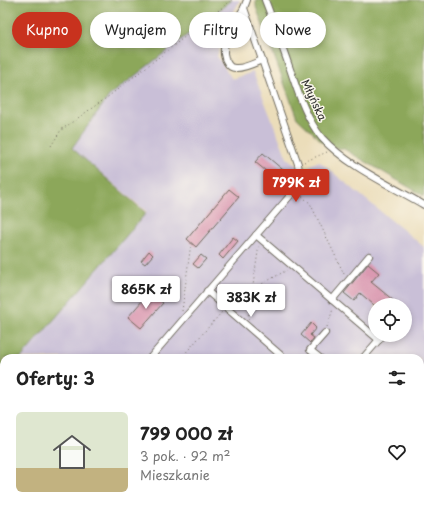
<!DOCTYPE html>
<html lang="pl">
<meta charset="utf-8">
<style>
body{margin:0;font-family:"Playpen Sans",sans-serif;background:#f6f6f6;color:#222;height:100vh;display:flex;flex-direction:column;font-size:15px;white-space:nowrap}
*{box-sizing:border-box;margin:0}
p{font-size:13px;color:#767676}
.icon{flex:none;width:22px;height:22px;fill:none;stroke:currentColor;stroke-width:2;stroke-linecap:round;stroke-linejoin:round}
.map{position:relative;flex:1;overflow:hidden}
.side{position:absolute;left:0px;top:354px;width:424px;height:156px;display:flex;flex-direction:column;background:#fff;border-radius:12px 12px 0 0;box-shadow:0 2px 6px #0003}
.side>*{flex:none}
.guide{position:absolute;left:12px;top:12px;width:400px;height:36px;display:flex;gap:8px}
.tools{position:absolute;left:368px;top:298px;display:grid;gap:8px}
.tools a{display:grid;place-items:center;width:44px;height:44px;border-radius:50%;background:#fff;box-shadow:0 2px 6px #0003;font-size:20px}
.price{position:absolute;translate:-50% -34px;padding:0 9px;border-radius:4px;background:#fff;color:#222;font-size:13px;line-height:26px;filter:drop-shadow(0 1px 2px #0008)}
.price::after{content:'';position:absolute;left:50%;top:24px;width:12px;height:9px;margin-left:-6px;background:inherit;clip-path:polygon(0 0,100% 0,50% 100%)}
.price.selected{background:#c8321e;color:#fff}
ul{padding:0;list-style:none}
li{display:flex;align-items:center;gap:12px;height:100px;padding:0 16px}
li span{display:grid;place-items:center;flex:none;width:112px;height:80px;border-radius:6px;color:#555}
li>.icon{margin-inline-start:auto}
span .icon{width:48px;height:48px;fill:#fffc;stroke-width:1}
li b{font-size:17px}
h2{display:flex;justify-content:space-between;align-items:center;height:48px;padding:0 16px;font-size:17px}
.chip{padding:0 14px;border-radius:18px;background:#fff;box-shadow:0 2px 6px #0003;font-size:14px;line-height:36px}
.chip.selected{background:#c8321e;color:#fff}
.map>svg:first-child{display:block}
.industrial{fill:#c9bfd7;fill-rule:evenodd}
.green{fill:#b1c164;stroke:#6e7648}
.forest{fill:#8ca75a;stroke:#5c6942}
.building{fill:#da99b1}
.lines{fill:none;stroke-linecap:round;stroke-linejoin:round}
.street-casing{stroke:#6e695d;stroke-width:8}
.path{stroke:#6e695d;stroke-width:1;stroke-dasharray:1 3;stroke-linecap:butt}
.street{stroke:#fff;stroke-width:6}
.labels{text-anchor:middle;stroke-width:3;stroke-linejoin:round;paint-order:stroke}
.street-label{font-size:11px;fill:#2b2b2b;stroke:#fbf7ec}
</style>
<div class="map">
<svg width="424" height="510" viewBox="0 0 424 510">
<rect width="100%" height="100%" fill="#fbf7ec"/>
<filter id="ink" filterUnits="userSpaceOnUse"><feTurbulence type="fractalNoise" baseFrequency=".025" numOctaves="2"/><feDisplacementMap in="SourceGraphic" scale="8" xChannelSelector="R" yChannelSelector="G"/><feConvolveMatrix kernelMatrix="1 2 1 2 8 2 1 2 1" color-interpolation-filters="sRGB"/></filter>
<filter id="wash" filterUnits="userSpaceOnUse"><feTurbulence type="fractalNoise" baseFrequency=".012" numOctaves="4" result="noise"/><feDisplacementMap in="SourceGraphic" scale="16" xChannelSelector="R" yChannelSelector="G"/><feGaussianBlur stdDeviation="0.9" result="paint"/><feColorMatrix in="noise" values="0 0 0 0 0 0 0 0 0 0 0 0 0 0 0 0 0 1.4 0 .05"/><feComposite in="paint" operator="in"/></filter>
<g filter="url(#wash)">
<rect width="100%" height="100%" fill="#ebddba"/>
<g class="industrial">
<path d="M232,0H240L225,28L217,56L232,79L253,72L287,158L304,171L311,168L310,165L319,161L424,247V418L420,420V358H21L147,212L72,148L109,96ZM375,305H405V335H375Z"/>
<polygon points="4,378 4,477 0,474 0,383"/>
<polygon points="39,506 314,506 310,510 44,510"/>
</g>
<polygon class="green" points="0,483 4,486 4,506 28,506 33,510 0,510"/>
<g class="forest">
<polygon points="0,0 232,0 109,96 72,148 146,213 21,358 4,358 4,378 0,382"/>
<polygon points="256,0 424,0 424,196 344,149 327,146 297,118 256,7"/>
<polygon points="424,418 424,510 336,510 336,507 333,510 310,510 314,506 420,506 420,420"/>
</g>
<g id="blocks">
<g class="building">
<polygon points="263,153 289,175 282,184 255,162"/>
<polygon points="229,189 239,197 196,247 187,239"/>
<polygon points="233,237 238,241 223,259 219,255"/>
<polygon points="149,251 153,255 145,264 141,261"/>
<polygon points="201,255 206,259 198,268 193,264"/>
<polygon points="368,264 379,273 371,282 399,305 374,305 360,293 354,301 344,293"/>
<polygon points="150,292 163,303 141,328 128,317"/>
<polygon points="311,323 316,328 310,335 314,338 310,343 301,335"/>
</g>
</g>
</g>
<g filter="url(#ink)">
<use href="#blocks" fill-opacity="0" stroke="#6e695d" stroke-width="1"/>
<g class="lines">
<g class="street-casing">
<g id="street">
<path d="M265,0C274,23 282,46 290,69C298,92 306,119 322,138C347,166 392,186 424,205"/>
<path d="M244,8C236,23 215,47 228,64C229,66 232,68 235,68C243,69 255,63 262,60"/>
<polyline points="256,235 379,340"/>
<polyline points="207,291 284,358"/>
<polyline points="332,300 369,256"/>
<polyline points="150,358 301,183 298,164 244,8 247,0"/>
<polyline points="320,358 310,350 325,333"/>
<polyline points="363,358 383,335"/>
<polyline points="290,510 294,506"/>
</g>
</g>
<g class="path">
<polyline points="51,146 61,130 109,96 232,0"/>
<polyline points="304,162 327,152"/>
<polyline points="299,194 310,203 345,276"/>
<polyline points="232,303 253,289 287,270"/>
<polyline points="182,311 191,243"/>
<polyline points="248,319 259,245"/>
<polyline points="327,327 333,309"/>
<polyline points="181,358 222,312"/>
<polyline points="0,480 4,483"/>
<polyline points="32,506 37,510"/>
</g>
<use href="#street" class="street"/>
</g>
</g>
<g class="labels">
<g class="street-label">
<text transform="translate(314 100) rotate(65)" y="4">Młyńska</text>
</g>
</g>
</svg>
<div class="tools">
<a><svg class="icon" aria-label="locate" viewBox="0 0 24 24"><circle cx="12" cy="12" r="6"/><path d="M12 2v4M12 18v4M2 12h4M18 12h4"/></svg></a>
</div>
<b class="price selected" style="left:296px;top:203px">799K zł</b>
<b class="price" style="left:146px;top:310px">865K zł</b>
<b class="price" style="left:251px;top:318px">383K zł</b>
<div class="guide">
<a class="chip selected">Kupno</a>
<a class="chip">Wynajem</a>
<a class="chip">Filtry</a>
<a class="chip">Nowe</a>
</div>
<section class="side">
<h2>Oferty: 3<svg class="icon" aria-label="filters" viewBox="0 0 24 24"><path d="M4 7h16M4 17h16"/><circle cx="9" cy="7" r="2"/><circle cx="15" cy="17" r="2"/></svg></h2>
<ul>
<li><span style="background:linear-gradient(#dfe7d0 70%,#c2b280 0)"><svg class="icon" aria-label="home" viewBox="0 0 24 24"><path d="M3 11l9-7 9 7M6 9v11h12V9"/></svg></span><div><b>799 000 zł</b><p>3 pok. · 92 m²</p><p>Mieszkanie</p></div><svg class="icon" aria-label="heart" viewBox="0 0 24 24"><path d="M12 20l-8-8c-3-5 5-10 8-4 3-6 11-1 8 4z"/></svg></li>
</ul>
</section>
</div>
